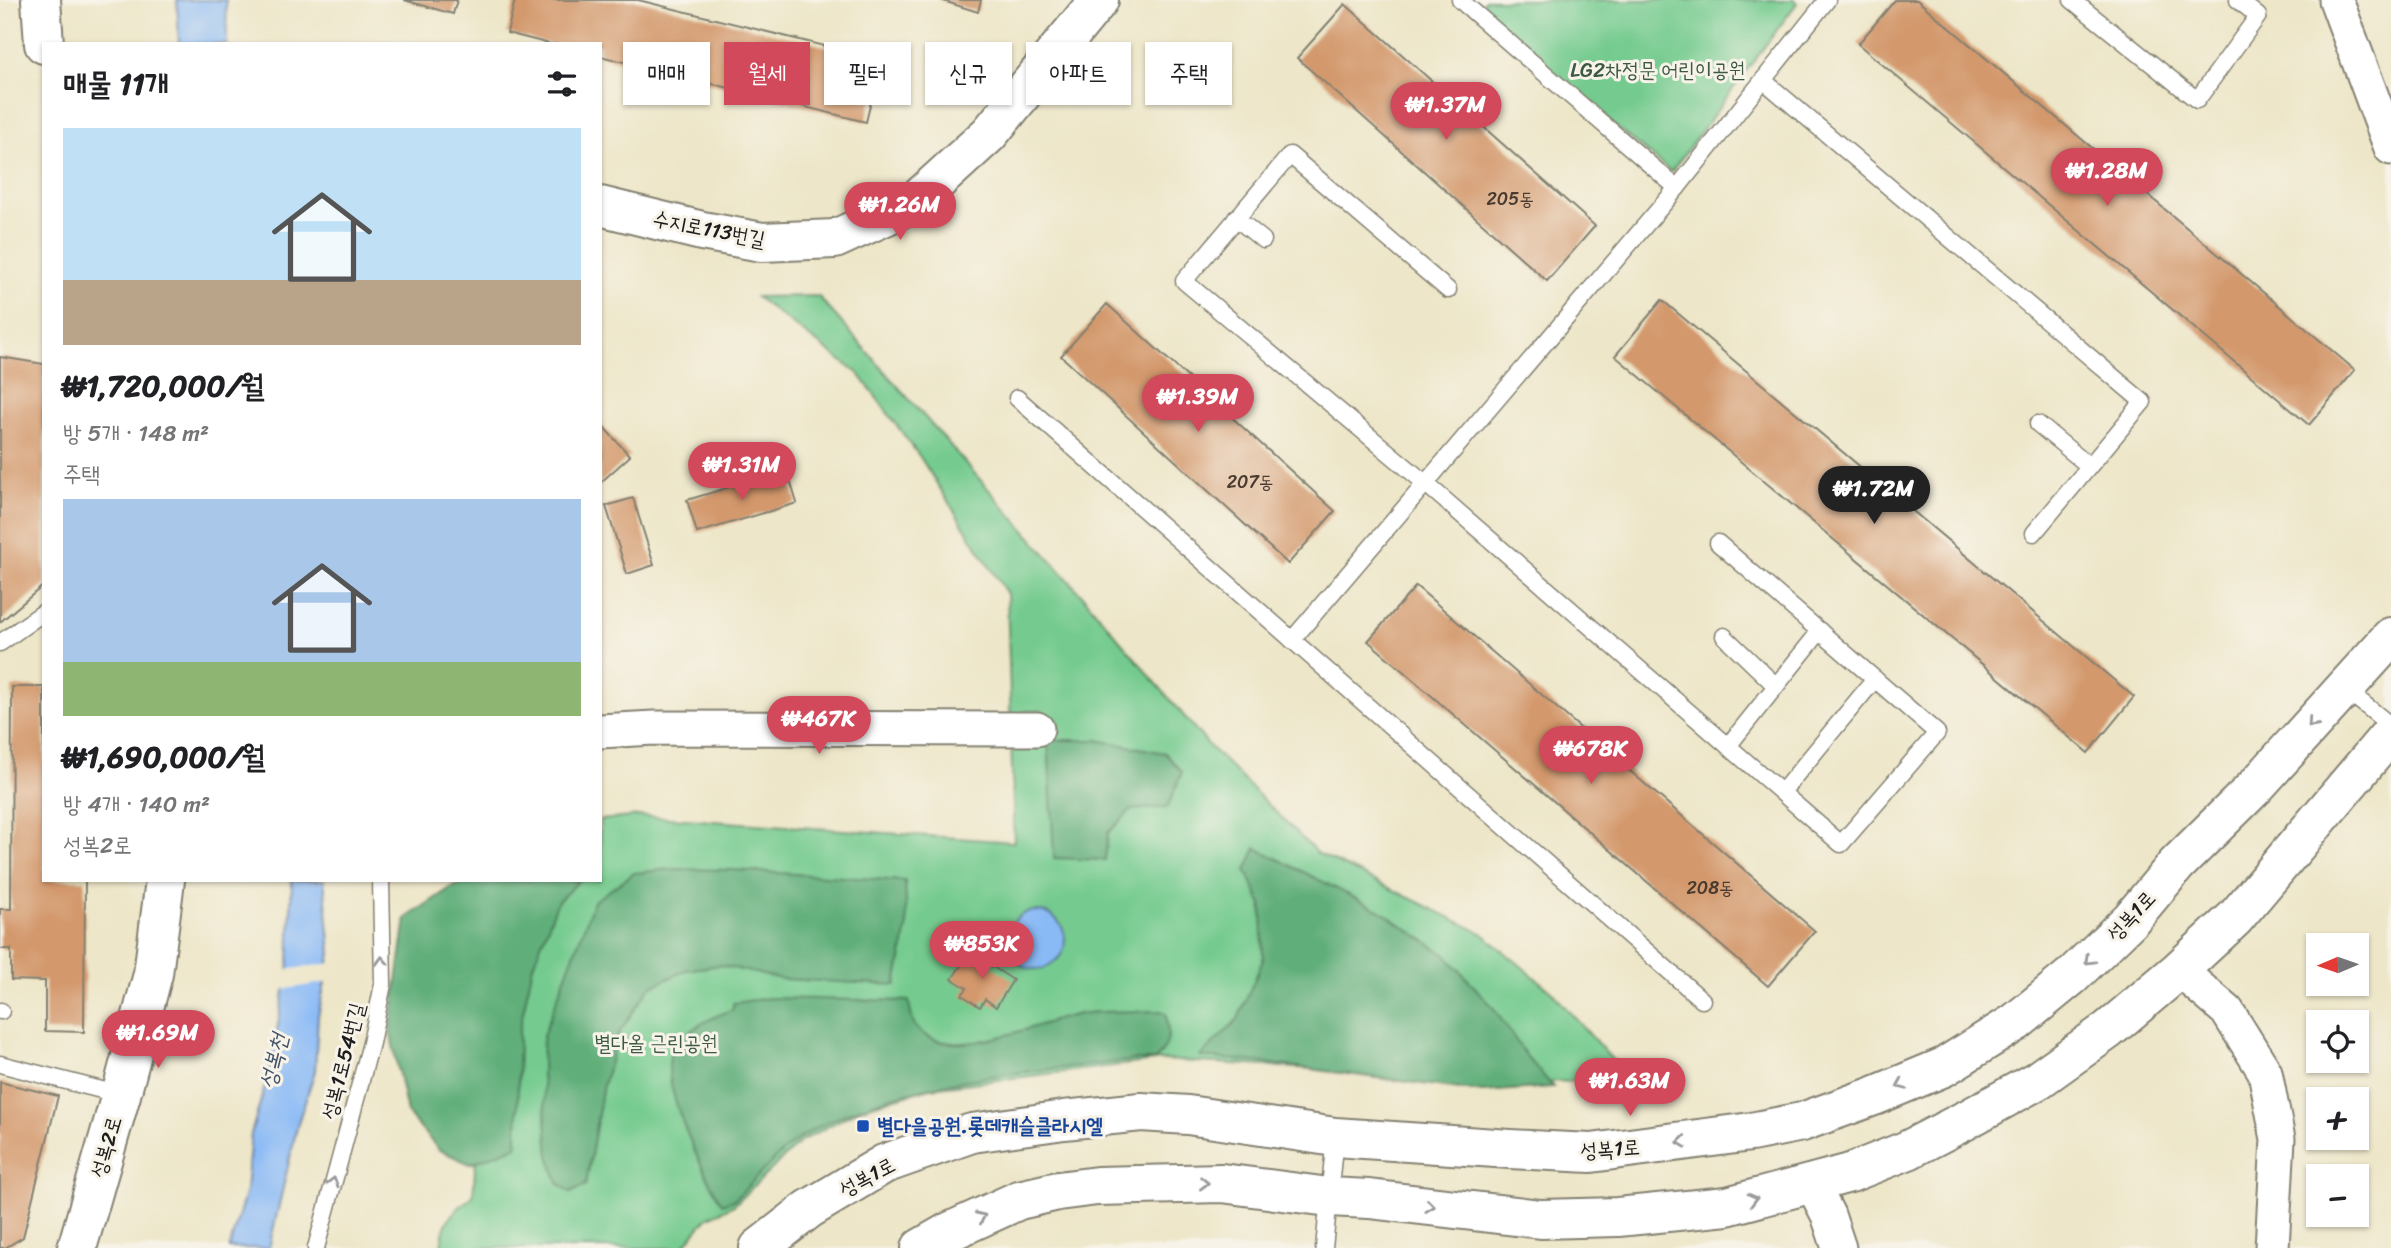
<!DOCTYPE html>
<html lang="ko">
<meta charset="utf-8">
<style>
body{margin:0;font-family:Sriracha,"Poor Story",sans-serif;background:#f6f6f6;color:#202124;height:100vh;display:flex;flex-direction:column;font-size:26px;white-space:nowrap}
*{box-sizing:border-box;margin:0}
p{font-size:23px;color:#757577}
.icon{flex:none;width:38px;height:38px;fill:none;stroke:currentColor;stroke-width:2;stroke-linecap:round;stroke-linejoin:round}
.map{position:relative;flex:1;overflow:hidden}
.side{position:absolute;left:42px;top:42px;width:560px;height:840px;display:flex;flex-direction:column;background:#fff;border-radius:0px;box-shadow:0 2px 5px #0004}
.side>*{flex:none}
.guide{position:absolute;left:623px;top:42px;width:665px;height:63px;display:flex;gap:14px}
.needle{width:46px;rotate:268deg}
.controls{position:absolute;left:2306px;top:933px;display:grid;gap:14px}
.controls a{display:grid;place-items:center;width:63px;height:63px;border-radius:0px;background:#fff;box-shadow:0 2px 5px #0004;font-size:35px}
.price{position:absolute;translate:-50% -60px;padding:0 16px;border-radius:24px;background:#d1495b;color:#fff;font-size:23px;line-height:46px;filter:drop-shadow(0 2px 4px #0008)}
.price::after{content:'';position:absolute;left:50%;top:42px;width:21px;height:16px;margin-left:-10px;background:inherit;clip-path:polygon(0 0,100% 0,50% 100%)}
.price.selected{background:#222;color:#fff}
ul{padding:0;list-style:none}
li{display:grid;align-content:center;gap:14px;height:371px;padding:0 21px}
li span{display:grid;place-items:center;height:217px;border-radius:0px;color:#555}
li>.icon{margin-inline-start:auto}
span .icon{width:126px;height:126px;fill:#fffc;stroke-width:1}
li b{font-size:30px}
h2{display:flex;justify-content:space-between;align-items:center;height:84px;padding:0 21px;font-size:30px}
.tag{padding:0 24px;border-radius:0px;background:#fff;box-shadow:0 2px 5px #0004;font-size:24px;line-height:63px}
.tag.selected{background:#d1495b;color:#fff}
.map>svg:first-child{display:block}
.green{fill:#75cb8f;stroke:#487456;stroke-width:2}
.forest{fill:#60af7a;stroke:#3e664b;stroke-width:2}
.water{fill:#8abaf6;stroke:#536b89;stroke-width:2}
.pier{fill:#ede6c8}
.building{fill:#d3986c}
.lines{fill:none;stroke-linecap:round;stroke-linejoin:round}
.service-casing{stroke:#848172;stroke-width:19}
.minor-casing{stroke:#848172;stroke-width:37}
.tertiary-casing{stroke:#848172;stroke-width:42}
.service{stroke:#fff;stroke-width:16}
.minor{stroke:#fff;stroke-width:33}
.tertiary{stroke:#fff;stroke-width:38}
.oneway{stroke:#999}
.transit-dot{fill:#1a4fb4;stroke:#f7f3e8;stroke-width:2.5}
.labels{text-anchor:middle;stroke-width:6;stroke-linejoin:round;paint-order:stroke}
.number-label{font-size:18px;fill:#4a3b30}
.park-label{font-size:21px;fill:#3b5944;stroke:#f7f3e8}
.street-label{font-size:21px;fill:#1c1c1c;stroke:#f7f3e8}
.transit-label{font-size:21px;font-weight:bold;fill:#164399;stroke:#f7f3e8;text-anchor:start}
.water-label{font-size:23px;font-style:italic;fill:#425368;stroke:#f7f3e8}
</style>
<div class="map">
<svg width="2391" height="1248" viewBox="0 0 2391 1248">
<rect width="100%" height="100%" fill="#f7f3e8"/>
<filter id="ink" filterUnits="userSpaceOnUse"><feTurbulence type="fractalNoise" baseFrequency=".0143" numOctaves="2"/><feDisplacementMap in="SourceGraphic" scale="14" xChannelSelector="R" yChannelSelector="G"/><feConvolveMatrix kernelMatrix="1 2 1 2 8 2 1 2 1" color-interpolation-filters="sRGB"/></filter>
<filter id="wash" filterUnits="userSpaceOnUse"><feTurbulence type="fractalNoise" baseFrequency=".00686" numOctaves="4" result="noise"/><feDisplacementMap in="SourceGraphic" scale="28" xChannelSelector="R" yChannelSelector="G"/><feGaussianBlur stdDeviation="1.57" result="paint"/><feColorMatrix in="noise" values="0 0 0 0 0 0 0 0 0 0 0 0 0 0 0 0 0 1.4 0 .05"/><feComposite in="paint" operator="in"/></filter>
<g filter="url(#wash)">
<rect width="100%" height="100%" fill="#ede6c8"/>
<g class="green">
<polygon points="1485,0 1794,0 1797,3 1671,172 1475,12"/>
<path d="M818,296L1081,594L1211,748L1317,853L1482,933L1551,991L1633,1083L1499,1080L1163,1060L931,1088L862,1108L801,1141L734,1205L707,1218L682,1248H441C443,1220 451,1213 473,1196L493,939L516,880H600V820L641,816L1014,842L1007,594L920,457L859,374L756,297Z"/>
</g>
<g class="forest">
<polygon points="1048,740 1097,740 1165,753 1182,772 1168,807 1131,810 1108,833 1105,860 1054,858"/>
<polygon points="1256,848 1381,911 1446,955 1492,1006 1528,1058 1553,1087 1483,1092 1257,1062 1200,1057 1238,1019 1263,960 1262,905 1246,870"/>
<polygon points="671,869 733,870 905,881 907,928 896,985 781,979 720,965 686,970 650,987 619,1033 603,1085 586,1185 570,1192 558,1183 549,1155 542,1073 543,1036 594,901 634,873"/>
<polygon points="473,880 580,880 558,901 533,965 519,1031 517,1146 470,1164 439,1150 407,1113 390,1031 406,918 452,887"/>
<path d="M769,998L909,1001C910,1009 911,1021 916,1027C950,1067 1038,1021 1080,1014C1106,1010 1135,1012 1161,1011L1166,1013C1169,1034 1171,1045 1155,1060H1135C1027,1073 893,1077 800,1138C779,1152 754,1181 734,1200L722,1204C705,1177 657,1080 672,1052C684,1029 711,1018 733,1009V1003Z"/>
</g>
<g class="water">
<polygon points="177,0 226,0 227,44 179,44"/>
<polygon points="292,880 324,880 331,953 318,1016 315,1071 298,1123 269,1248 229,1248 246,1191 251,1134 270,1069 289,964"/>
<circle cx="1036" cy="940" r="29"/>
</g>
<polygon class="pier" points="333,963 329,982 280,990 284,970"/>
<g id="blocks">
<g class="building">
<polygon points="404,0 457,0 453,14"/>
<polygon points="515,0 638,0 881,60 866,122 600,56 600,44 550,44 507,33"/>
<polygon points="940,0 981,0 978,12"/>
<polygon points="1895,0 1917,0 2355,370 2309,425 1858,44"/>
<polygon points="1345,4 1595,226 1547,281 1297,58"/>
<polygon points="1662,300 2134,697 2088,753 1615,356"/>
<polygon points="1107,304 1335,511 1288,564 1061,356"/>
<polygon points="0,357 44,364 44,585 0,622"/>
<polygon points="600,423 630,456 600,483"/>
<polygon points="787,470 797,503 697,533 687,500"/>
<polygon points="633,498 654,565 627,574 606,506"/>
<polygon points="1416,586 1815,931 1768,986 1368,641"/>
<polygon points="12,687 44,687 44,880 85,880 84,1032 45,1031 45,981 11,980 11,949 0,949 0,909 11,909"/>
<polygon points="970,952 1013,980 996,1007 985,999 980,1007 962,995 967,988 952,979"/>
<polygon points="0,1082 58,1096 23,1237 5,1248 0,1248"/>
</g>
</g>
</g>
<g filter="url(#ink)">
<use href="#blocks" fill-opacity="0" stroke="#848172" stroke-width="2"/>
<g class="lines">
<g class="service-casing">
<g id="service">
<polyline points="1460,0 1677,188"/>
<polyline points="2072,0 2197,100 2258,16 2238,0"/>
<polyline points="1763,80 2143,402 2034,533"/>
<polyline points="1236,218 1263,240"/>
<polyline points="1448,290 1290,155 1184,281 1425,483 1841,844 1937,733 1718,543"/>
<polyline points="1017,398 1702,1000"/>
<polyline points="2038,424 2089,466"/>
<polyline points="1724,636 1776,686"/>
<polyline points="1292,640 1677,188 1827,0"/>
<polyline points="0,643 44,612"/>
<polyline points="2344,688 2391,726"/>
<polyline points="1728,746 1820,631"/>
<polyline points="1782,792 1875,679"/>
<polyline points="0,1011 1,1011"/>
<polyline points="0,1064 121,1095"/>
<polyline points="316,1248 371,1043 383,984 381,880"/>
<polyline points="1324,1248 1335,1137"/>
</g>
</g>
<g class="minor-casing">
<g id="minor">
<polyline points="2336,0 2391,148"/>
<polyline points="600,731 654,728 1037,729"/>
<polyline points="2179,970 2227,1011 2265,1072 2278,1139 2272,1248"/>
<polyline points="1812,1184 1828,1215 1839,1248"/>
</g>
</g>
<g class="tertiary-casing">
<g id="tertiary">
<polyline points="41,0 44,44"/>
<polyline points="600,206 702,231 762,242 835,239 883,217 918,199 989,134 1099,0"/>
<polyline points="77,1248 121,1095 153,974 165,880"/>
<polyline points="759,1248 809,1209 884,1164 972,1133 1064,1120 1141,1112 1188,1115 1335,1137 1510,1149 1591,1153 1751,1132 1802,1122 1874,1096 1944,1067 2016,1022 2072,976 2131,919 2177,864 2257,785 2391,637"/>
<polyline points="921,1248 949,1232 1019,1200 1058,1191 1097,1186 1222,1183 1329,1197 1369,1199 1541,1219 1618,1217 1727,1206 1850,1173 1908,1150 1966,1120 2038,1080 2108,1030 2179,970 2235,918 2391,733"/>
</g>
</g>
<use href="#service" class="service"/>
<use href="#minor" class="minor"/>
<use href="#tertiary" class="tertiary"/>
</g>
<defs><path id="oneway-chevron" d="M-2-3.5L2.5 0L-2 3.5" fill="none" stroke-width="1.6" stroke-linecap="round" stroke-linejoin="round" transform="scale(1.75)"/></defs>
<g class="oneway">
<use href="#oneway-chevron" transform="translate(2312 723) rotate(132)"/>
<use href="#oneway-chevron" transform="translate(2089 960) rotate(136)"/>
<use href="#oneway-chevron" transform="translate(382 961) rotate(-93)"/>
<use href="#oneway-chevron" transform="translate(1901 1085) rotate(157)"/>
<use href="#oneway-chevron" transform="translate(1682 1142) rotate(173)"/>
<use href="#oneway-chevron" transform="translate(333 1182) rotate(-76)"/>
<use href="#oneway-chevron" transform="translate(1204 1183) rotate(1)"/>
<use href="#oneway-chevron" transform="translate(1753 1199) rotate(-15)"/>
<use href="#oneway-chevron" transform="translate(1430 1206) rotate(7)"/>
<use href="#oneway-chevron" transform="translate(981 1217) rotate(-25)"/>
</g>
</g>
<rect class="transit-dot" x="856" y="1119" width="14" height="14" rx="3.5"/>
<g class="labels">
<g class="number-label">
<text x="1510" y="205">205동</text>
<text x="1250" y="488">207동</text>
<text x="1710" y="894">208동</text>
</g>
<g class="park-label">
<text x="1658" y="77">LG2차정문 어린이공원</text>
<text x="656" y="1050">별다올 근린공원</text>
</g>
<g class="street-label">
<text transform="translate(709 229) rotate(11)" y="7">수지로113번길</text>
<text transform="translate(2131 916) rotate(-47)" y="7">성복1로</text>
<text transform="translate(343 1061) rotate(-76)" y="7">성복1로54번길</text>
<text transform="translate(106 1147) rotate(-74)" y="7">성복2로</text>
<text transform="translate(1610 1149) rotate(-4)" y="7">성복1로</text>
<text transform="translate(867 1177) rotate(-28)" y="7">성복1로</text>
</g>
<g class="transit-label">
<text x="877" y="1133">별다을공원.롯데캐슬클라시엘</text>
</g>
<g class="water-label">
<text transform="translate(273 1061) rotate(-76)" y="8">성복천</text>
</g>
</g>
</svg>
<div class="controls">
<a><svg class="needle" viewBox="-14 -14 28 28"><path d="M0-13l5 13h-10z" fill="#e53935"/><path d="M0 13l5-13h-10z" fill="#757577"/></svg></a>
<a><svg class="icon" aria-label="locate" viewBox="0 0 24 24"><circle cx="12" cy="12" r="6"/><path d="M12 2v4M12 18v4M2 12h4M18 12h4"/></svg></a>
<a>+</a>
<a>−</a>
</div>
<b class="price" style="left:1446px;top:142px">₩1.37M</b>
<b class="price" style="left:2107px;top:208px">₩1.28M</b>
<b class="price" style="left:900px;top:242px">₩1.26M</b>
<b class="price" style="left:1198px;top:434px">₩1.39M</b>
<b class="price" style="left:742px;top:502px">₩1.31M</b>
<b class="price selected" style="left:1874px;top:526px">₩1.72M</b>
<b class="price" style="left:819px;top:756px">₩467K</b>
<b class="price" style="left:1591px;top:786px">₩678K</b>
<b class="price" style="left:982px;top:981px">₩853K</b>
<b class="price" style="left:158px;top:1070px">₩1.69M</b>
<b class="price" style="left:1630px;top:1118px">₩1.63M</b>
<div class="guide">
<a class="tag">매매</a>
<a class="tag selected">월세</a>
<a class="tag">필터</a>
<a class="tag">신규</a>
<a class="tag">아파트</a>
<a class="tag">주택</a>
</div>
<section class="side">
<h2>매물 11개<svg class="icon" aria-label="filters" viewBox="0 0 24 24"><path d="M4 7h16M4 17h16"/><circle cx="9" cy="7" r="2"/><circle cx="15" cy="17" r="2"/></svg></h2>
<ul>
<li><span style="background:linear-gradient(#bfe0f5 70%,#b9a48a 0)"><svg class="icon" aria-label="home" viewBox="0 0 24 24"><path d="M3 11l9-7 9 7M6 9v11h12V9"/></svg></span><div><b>₩1,720,000/월</b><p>방 5개 · 148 m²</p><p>주택</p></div></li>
<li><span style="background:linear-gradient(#a9c7e8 75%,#8fb573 0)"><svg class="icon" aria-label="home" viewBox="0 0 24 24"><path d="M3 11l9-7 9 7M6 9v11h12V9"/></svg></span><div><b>₩1,690,000/월</b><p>방 4개 · 140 m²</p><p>성복2로</p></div></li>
</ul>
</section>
</div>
